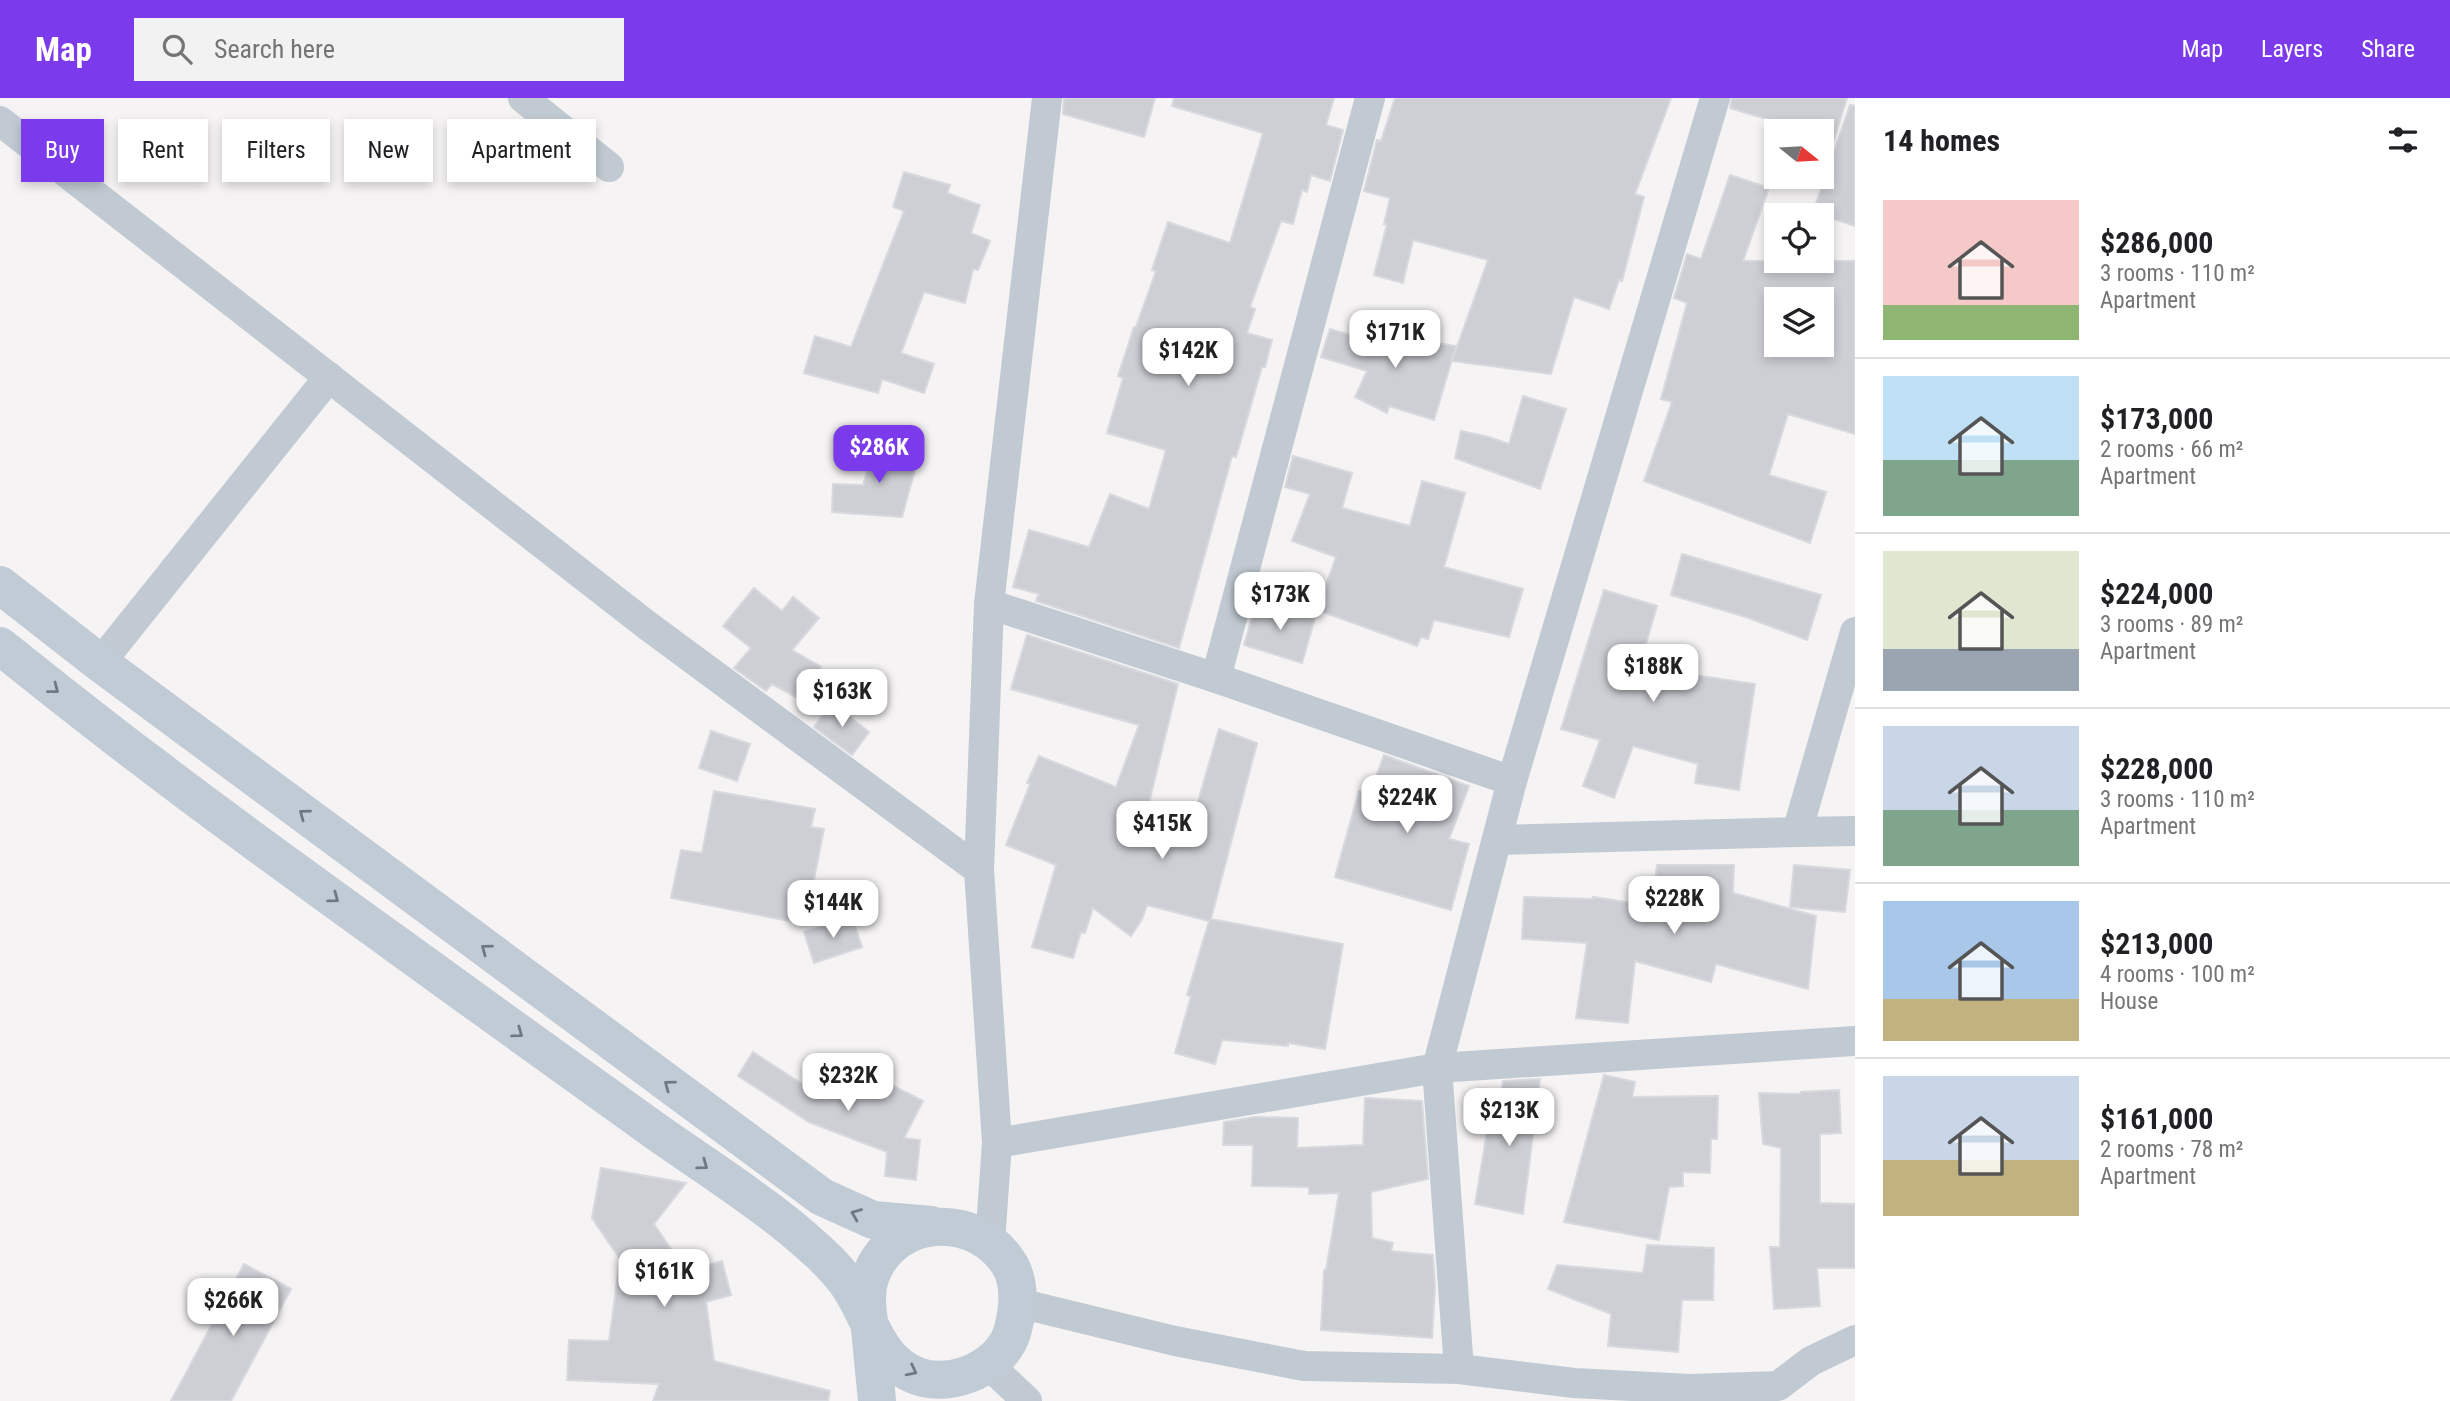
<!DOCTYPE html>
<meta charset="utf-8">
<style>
body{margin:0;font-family:"Roboto Condensed",sans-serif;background:#f2f2f2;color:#202124;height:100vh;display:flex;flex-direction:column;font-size:26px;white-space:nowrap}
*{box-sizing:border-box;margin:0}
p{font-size:23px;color:#757577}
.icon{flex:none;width:38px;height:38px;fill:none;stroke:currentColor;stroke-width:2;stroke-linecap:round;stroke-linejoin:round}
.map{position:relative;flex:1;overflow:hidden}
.side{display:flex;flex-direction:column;background:#fff;width:595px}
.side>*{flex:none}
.guide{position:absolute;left:21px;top:21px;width:665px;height:63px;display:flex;gap:14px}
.needle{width:46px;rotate:108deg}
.fabs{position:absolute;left:1764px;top:21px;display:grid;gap:14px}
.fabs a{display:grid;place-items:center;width:70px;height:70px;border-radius:0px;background:#fff;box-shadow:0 4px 10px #0003;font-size:35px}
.price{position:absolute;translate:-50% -60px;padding:0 16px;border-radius:14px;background:#fff;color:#222;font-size:23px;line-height:46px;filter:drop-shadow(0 2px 4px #0008)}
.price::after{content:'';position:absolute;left:50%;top:42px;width:21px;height:16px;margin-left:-10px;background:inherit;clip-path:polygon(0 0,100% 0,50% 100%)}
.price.active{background:#7c3aed;color:#fff}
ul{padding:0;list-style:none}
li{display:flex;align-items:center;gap:21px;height:175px;padding:0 28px}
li+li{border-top:2px solid #e0e0e0}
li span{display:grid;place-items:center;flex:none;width:196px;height:140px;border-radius:0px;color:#555}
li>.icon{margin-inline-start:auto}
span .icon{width:84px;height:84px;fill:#fffc;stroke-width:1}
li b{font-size:30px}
h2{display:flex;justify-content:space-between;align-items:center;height:84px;padding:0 28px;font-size:30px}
.tag{padding:0 24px;border-radius:0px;background:#fff;box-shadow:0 4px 10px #0003;font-size:24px;line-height:63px}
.tag.active{background:#7c3aed;color:#fff}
header{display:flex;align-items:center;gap:42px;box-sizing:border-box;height:98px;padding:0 35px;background:#7c3aed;color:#fff}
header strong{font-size:33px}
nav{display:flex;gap:38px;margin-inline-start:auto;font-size:24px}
.search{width:490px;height:63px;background:#f2f2f2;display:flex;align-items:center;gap:18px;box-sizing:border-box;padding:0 24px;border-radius:0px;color:#757577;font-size:26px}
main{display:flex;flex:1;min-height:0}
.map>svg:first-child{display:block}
.building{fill:#cdcfd5;stroke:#d7d9de;stroke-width:2;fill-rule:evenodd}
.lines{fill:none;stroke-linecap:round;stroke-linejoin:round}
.street{stroke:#c1cad2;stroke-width:30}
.secondary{stroke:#c1cbd6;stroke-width:38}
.oneway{stroke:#6e7984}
</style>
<header>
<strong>Map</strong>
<div class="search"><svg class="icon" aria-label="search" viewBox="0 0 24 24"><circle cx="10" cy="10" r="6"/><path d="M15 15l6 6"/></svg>Search here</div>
<nav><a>Map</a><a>Layers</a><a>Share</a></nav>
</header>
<main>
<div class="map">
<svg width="1855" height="1303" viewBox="0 0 1855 1303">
<rect width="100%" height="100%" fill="#f5f3f3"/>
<g class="building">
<polygon points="1064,0 1155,0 1144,39 1063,16"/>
<polygon points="1174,0 1334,0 1326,27 1343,32 1330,83 1311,77 1307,94 1302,92 1293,126 1281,123 1250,209 1255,211 1247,235 1272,242 1265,269 1262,269 1236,359 1232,358 1179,550 1036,503 1039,496 1013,489 1029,432 1089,449 1110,396 1149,411 1166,352 1107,335 1123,280 1118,278 1134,229 1136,229 1156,173 1152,172 1168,124 1230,145 1263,35 1172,8"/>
<polygon points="1395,0 1671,0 1635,96 1644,99 1622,183 1619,182 1609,211 1574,199 1551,276 1452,263 1488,162 1413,142 1403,185 1374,177 1387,126 1384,126 1390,100 1364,93 1377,42 1381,43"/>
<polygon points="1732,0 1847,0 1834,42 1822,38 1822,33 1806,33 1730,10"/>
<polygon points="1850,7 1855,8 1855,128 1813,114"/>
<polygon points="904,74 950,87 947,95 980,107 971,135 990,143 978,172 973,171 965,205 924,194 901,255 934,266 924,295 882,281 878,295 804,275 815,238 851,249 904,113 893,109"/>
<path d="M1730,77L1769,90L1743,163H1855V336L1788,316L1769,377L1826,394L1810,445L1644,383L1672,304L1661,301L1687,205L1674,200L1687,156L1701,161ZM1776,201H1822V247H1776Z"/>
<polygon points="1330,231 1370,243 1372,235 1456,248 1434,322 1389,308 1387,315 1355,299 1367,273 1321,259"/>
<polygon points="1523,298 1566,311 1540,391 1455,360 1461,333 1489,339 1509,346"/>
<polygon points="876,344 919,357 902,419 832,414 833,386 863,387"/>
<polygon points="1293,358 1352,375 1342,410 1410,428 1422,383 1465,395 1444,469 1523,491 1509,539 1434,522 1428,541 1421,539 1417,548 1317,512 1336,459 1292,443 1310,396 1285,389"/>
<polygon points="1682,456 1821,497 1807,542 1746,519 1671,497"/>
<polygon points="754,490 782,513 793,499 819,520 792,552 821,569 803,603 772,586 766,593 734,570 751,550 723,528"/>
<polygon points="1604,492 1657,508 1643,556 1658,560 1655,571 1755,586 1739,692 1695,685 1698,666 1633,648 1614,700 1583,688 1600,642 1561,631"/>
<polygon points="1257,502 1315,520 1302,565 1244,547"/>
<polygon points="1027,537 1178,586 1149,705 1194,717 1219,631 1257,645 1211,821 1343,846 1325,951 1288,945 1288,948 1222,942 1215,966 1175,955 1191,898 1187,897 1209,823 1147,807 1142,821 1131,838 1093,810 1085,835 1081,834 1073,860 1032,849 1056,767 1006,747 1030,686 1027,685 1039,658 1116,689 1139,627 1011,591"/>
<polygon points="832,605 869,634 852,657 814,629"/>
<polygon points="711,633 750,646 737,683 699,670"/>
<polygon points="1384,657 1469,688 1449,741 1469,746 1451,812 1335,779 1359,693 1370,696"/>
<polygon points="714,693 815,711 811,729 824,731 805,826 671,800 681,752 702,755"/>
<polygon points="1657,767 1734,767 1733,795 1816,818 1808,891 1716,866 1711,884 1635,863 1628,925 1576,920 1587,845 1522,841 1524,799 1593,801 1593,799 1652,808"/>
<polygon points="1794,767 1850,772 1845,814 1790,809"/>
<polygon points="852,819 862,849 814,865 804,834"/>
<polygon points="753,954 827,1002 835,981 888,1001 894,988 923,1003 904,1040 920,1042 916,1082 885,1078 887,1054 809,1024 738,978"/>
<polygon points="1604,977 1635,984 1632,999 1718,998 1717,1041 1711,1041 1710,1075 1683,1074 1683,1088 1669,1089 1659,1142 1564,1124"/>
<polygon points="1540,981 1523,1116 1475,1106 1490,1016 1499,1017 1503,983"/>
<polygon points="1839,992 1841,1035 1820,1036 1820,1105 1855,1106 1855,1170 1817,1170 1820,1208 1774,1211 1770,1149 1780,1149 1781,1050 1763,1046 1759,995 1801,996 1801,994"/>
<polygon points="1365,1000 1422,1003 1428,1081 1371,1094 1372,1140 1393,1145 1391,1153 1433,1157 1435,1189 1432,1240 1321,1232 1324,1172 1326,1172 1339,1095 1309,1096 1309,1089 1252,1088 1253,1047 1223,1047 1224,1024 1255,1019 1298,1020 1297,1050 1363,1047"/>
<polygon points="601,1070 686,1085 654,1126 686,1173 722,1163 731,1197 706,1204 714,1263 830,1293 828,1303 653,1303 659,1286 567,1282 569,1242 609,1243 620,1161 592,1120"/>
<polygon points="1647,1147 1714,1150 1713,1202 1682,1202 1678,1254 1608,1248 1611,1216 1548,1191 1557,1167 1643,1175"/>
<polygon points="244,1166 291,1191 231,1303 171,1303"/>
</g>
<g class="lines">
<g class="street">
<polyline points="523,0 609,69"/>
<polyline points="0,23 648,528 979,772"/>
<polyline points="989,506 1216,580 1512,683"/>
<polyline points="100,565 329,279"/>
<polyline points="1216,580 1370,0"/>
<polyline points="1797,734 1855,733"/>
<polyline points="1497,742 1797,734 1855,534"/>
<polyline points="997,1045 1437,970 1855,943"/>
<polyline points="990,1144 997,1045 979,772 989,506 1047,0"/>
<polyline points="1019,1205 1175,1243 1304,1268 1459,1271 1574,1285 1690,1291 1778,1288 1811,1263 1855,1242"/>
<polyline points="989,1267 1027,1303"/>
<polyline points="1459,1271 1437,970 1512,683 1715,0"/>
</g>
<g class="secondary">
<polyline points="0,487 100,565 822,1099 873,1122 931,1127"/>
<path d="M0,548C50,588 100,628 151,666C229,726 309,783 389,841C477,905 565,968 654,1032C699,1064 747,1094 790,1129C809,1145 832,1164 847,1185C870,1216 875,1262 917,1278C952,1291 1004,1269 1013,1231C1018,1211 1021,1189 1011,1169C979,1113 895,1115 871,1177C865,1193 867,1208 869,1224"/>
<polyline points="870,1231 877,1303"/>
</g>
</g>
<defs><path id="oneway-chevron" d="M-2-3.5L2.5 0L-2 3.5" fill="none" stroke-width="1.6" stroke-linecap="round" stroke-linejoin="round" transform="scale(1.75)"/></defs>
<g class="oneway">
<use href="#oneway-chevron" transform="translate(54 591) rotate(38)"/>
<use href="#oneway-chevron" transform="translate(304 716) rotate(-143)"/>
<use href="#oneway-chevron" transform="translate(334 800) rotate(36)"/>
<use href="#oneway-chevron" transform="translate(486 851) rotate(-143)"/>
<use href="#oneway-chevron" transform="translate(518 935) rotate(36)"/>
<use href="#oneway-chevron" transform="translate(669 987) rotate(-143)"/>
<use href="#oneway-chevron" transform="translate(703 1067) rotate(36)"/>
<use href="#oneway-chevron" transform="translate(856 1116) rotate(-158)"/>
<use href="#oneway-chevron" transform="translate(912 1273) rotate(27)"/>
</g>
</svg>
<div class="fabs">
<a><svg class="needle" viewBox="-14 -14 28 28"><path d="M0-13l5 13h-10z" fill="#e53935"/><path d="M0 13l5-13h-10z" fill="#757577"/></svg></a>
<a><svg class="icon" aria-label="locate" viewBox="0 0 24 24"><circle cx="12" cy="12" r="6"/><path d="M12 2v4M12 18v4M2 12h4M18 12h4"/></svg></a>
<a><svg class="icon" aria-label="layers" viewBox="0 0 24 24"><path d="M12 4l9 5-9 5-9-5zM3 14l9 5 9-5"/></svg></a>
</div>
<b class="price" style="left:1395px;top:272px">$171K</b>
<b class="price" style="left:1188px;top:290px">$142K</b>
<b class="price active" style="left:879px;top:387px">$286K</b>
<b class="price" style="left:1280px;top:534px">$173K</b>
<b class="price" style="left:1653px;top:606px">$188K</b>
<b class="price" style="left:842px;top:631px">$163K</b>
<b class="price" style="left:1407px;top:737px">$224K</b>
<b class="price" style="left:1162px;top:763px">$415K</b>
<b class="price" style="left:1674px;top:838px">$228K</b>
<b class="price" style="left:833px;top:842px">$144K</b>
<b class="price" style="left:848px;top:1015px">$232K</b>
<b class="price" style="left:1509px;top:1050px">$213K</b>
<b class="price" style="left:664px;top:1211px">$161K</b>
<b class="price" style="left:233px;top:1240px">$266K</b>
<div class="guide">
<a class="tag active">Buy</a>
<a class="tag">Rent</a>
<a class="tag">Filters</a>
<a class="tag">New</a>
<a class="tag">Apartment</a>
</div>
</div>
<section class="side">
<h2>14 homes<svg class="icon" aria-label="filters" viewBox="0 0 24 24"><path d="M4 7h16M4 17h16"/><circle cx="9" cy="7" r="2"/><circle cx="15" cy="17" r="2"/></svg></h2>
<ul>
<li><span style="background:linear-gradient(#f6c9c9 75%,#8fb573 0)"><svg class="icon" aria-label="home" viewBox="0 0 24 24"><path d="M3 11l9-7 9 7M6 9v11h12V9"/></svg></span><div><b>$286,000</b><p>3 rooms · 110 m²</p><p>Apartment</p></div></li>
<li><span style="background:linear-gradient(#bfe0f5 60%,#7fa58c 0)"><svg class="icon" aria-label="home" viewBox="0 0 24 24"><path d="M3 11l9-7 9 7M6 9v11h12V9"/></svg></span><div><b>$173,000</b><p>2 rooms · 66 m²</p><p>Apartment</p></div></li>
<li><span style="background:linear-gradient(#dfe7d0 70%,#9aa5b1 0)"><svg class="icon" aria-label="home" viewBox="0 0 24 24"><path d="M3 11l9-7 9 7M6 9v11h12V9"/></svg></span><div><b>$224,000</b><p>3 rooms · 89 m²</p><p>Apartment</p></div></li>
<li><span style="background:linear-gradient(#c9d6e8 60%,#7fa58c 0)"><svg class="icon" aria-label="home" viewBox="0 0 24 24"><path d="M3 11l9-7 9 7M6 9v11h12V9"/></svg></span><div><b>$228,000</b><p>3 rooms · 110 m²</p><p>Apartment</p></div></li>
<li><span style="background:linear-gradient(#a9c7e8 70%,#c2b280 0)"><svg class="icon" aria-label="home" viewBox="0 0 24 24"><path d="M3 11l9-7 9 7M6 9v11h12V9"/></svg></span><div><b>$213,000</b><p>4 rooms · 100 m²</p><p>House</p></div></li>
<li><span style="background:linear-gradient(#c9d6e8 60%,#c2b280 0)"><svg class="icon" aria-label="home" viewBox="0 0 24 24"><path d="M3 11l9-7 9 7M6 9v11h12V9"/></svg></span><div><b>$161,000</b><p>2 rooms · 78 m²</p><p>Apartment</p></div></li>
</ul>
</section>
</main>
